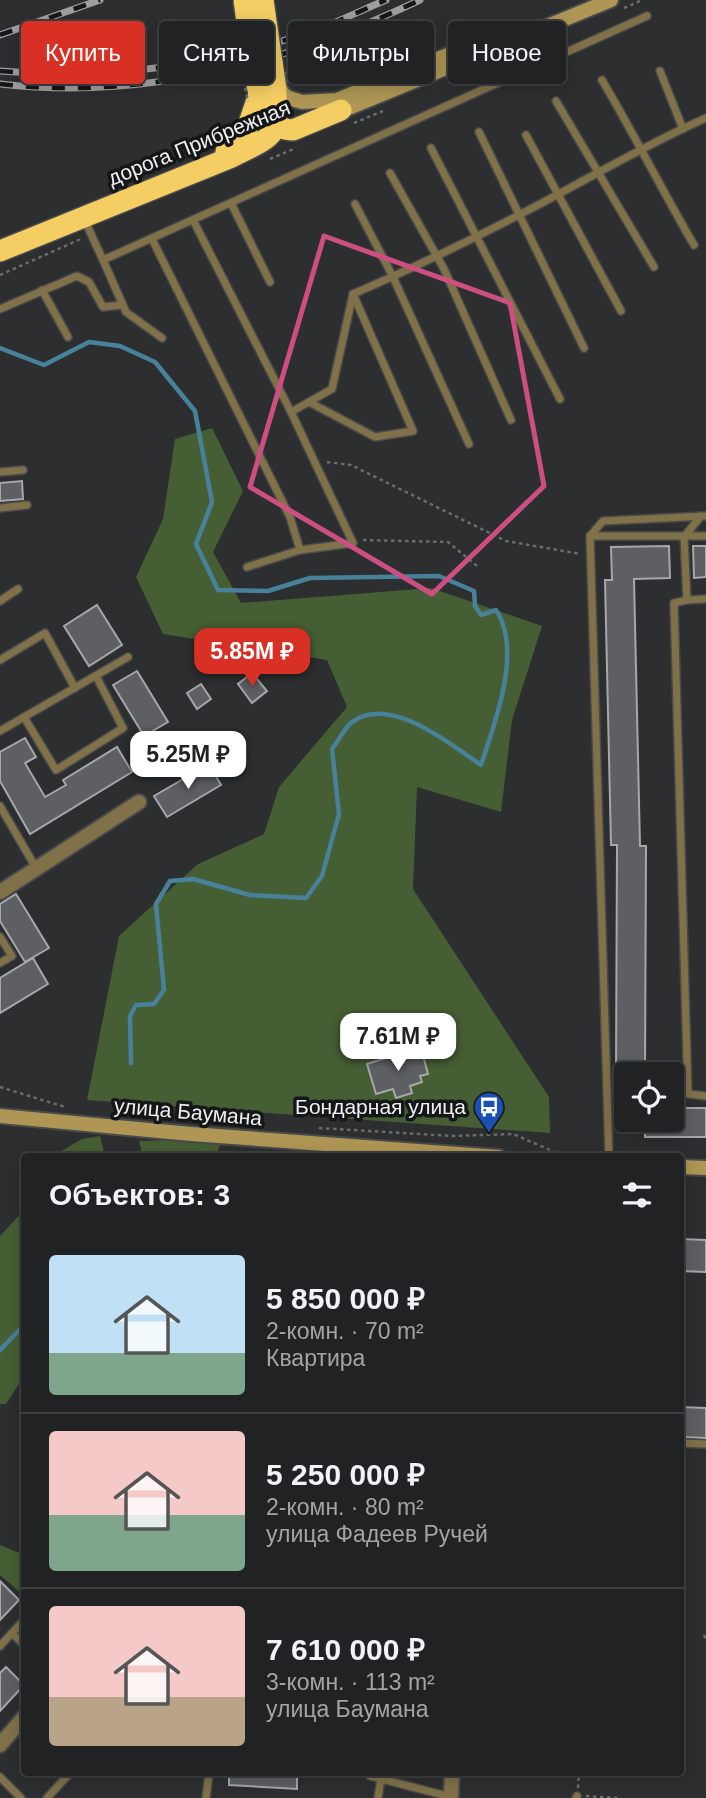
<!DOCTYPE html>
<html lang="ru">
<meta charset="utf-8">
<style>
body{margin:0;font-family:Arial,sans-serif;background:#2d2f31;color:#f1f3f6;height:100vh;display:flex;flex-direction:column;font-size:26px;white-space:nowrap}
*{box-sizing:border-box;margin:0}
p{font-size:23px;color:#a2a4a6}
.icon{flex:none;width:38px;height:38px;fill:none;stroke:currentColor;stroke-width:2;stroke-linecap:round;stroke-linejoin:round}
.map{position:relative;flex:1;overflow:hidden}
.details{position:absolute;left:21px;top:1153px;width:663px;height:623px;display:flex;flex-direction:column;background:#212224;border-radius:7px;box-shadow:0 4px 18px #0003,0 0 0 2px #3e3f41}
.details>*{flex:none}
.hud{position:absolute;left:21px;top:21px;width:665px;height:63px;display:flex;gap:14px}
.tools{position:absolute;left:614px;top:1062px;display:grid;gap:14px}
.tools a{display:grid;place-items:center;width:70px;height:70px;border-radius:7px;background:#212224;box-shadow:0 4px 18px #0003,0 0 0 2px #3e3f41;font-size:35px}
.price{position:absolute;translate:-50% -60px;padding:0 16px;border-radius:14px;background:#fff;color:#222;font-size:23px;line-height:46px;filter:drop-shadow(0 2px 4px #0008)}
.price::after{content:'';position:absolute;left:50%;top:42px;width:21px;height:16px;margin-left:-10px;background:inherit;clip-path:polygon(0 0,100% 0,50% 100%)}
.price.selected{background:#d93025;color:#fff}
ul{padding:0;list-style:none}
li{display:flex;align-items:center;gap:21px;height:175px;padding:0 28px}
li+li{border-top:2px solid #3e3f41}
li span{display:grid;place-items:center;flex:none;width:196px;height:140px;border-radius:7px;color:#555}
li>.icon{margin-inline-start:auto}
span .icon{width:84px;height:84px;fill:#fffc;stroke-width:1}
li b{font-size:30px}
h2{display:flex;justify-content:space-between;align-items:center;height:84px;padding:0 28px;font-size:30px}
.chip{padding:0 24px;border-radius:7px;background:#212224;box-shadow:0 4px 18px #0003,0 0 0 2px #3e3f41;font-size:24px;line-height:63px}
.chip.selected{background:#d93025;color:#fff}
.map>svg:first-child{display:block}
.forest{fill:#465e34}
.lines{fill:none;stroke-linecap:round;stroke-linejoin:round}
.stream{stroke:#47819a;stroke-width:4.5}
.building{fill:#5d5f62;stroke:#a6a7ab;stroke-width:2}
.lane-casing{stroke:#47494b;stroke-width:10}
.street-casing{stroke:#47494b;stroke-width:18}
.secondary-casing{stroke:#47494b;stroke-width:18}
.highway-casing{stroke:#47494b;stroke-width:24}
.path{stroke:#6a6c6e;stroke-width:2.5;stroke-dasharray:3.5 3.5;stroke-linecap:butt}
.lane{stroke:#807149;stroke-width:7}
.street{stroke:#807149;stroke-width:14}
.secondary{stroke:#af9655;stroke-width:14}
.highway{stroke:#f4cd63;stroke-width:21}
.rail-casing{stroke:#9e9ea0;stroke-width:7}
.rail{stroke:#151617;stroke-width:4.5;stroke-dasharray:13;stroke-linecap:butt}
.highway-bridge-casing{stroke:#47494b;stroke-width:24;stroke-linecap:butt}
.path-bridge{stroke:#6a6c6e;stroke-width:2.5;stroke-dasharray:3.5 3.5;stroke-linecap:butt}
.highway-bridge{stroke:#f4cd63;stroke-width:21}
.marked{fill:none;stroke:#cd4e80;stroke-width:5;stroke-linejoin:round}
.labels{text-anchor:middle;stroke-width:7;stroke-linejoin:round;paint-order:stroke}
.street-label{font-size:21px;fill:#efeff1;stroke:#151617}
.poi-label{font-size:21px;fill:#efeff1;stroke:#151617;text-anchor:end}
</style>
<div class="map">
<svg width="706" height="1798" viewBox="0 0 706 1798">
<rect width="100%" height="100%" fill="#2c2e30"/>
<g class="forest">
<polygon points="212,428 243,491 213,552 241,603 431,588 542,626 512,720 501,812 417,787 413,889 549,1097 550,1133 87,1100 119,936 198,864 264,834 279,787 347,707 327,660 163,634 136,577 163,519 175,439"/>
<polygon points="100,1136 105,1157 51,1157 82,1139"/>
<polygon points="222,1138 216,1157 143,1157 139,1141"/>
<polygon points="24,1210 24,1376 6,1404 0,1404 0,1236"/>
<polygon points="0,1545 24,1555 23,1595 0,1575"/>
</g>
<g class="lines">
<g class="stream">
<path d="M0,348L44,365L89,342L120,346L155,362L195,411L212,502L196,544L218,590L268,591L310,578L439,576L474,591L475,606L481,615L496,610C523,651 495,722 481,765C450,744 390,694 352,722C344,728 338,742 332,749L339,814L322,876L306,898L250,895L193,879L170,881L156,904L164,990L154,1004L136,1005L130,1016L131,1063"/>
<polyline points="0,1350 24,1325"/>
</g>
</g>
<g class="building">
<polygon points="22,481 23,499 0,501 0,483"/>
<polygon points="669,546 670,578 634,579 640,846 646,846 645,1074 616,1074 617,845 611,845 605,580 612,580 611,547"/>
<polygon points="693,546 706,546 706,577 694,578"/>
<polygon points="97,605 122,645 89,666 64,626"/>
<polygon points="137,671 168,722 144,736 113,685"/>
<polygon points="252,673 267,691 252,703 238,684"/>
<polygon points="201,684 211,699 197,709 187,693"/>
<polygon points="25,738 36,757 25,763 45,797 66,785 63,780 117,747 132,772 30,834 0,781 0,752"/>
<polygon points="209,764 221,785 167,817 154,796"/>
<polygon points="16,894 49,948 25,962 0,921 0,904"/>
<polygon points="33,958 48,984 0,1013 0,978"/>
<polygon points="414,1049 415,1054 422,1052 428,1074 420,1076 422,1082 410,1086 412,1093 396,1098 393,1089 376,1094 367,1064"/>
<polygon points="672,1108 706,1108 706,1137 645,1137 645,1120 672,1120"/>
<polygon points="681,1239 706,1240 706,1272 681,1271"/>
<polygon points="681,1407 706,1408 706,1438 681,1437"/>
<polygon points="0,1581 19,1600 0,1620"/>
<polygon points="6,1667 24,1685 0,1711 0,1673"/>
<polygon points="229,1773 297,1773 297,1789 229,1785"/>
</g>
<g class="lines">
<g class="lane-casing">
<g id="lane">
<polyline points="660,71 683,129"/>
<path d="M602,80C634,134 662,190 694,245"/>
<polyline points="556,101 654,267"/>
<polyline points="479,132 584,348"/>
<polyline points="526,135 621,311"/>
<polyline points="431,148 560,399"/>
<polyline points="390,173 444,269 511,420"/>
<polyline points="231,203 270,282"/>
<polyline points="355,204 393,277 469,444"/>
<path d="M193,220L291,412L332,389L353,294C416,267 479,236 540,204C595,175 649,143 706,118"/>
<polyline points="85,221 103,260"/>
<polyline points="152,239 290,517 300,550 247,567"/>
<polyline points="42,290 68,337"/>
<polyline points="0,309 77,276 89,282 103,307 122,305"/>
<polyline points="162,338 126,312 103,260 647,16"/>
<polyline points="309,402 375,437 413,431 353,294"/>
<polyline points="291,412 353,543 300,550"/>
<polyline points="0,472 23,470"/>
<polyline points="0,508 27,505"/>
<polyline points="701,516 684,537 687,600 674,603 688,1094 706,1096"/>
<polyline points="590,536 706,536"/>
<polyline points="687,600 706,599"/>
<polyline points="0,601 18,589"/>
<polyline points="0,660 45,633 75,688"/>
<polyline points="24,717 56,770 123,728 96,676"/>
<polyline points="0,731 128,657"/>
<polyline points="0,806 36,868"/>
<polyline points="0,937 12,956 0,963"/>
<polyline points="609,1157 590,536 603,521 706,516"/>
<polyline points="681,1443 706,1444"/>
<polyline points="12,1633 24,1645"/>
<polyline points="0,1646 24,1620"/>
<polyline points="354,1773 370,1773"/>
<polyline points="370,1776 451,1797"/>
<polyline points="0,1777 21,1798"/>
<polyline points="47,1798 70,1773"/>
<polyline points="206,1798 209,1773"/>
<polyline points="378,1798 381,1778"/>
<polyline points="576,1798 577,1796"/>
</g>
</g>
<g class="street-casing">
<g id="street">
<polyline points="0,892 139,802"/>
<polyline points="0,1745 24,1717"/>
<polyline points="451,1798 452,1773"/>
</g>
</g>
<g class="secondary-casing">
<g id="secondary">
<polyline points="277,82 283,94 289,98 302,102 337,100 477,43"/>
<polyline points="334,114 611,0"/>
<polyline points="0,1116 191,1134 499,1157"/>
<polyline points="681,1167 706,1168"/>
</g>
</g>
<g class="highway-casing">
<g id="highway">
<path d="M253,66C257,88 264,130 293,130L341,110"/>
<polyline points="226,152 245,135 259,94"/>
<path d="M0,251L232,157C244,150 262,144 271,134C281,122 275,77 272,62"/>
</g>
</g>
<g class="path">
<polyline points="624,8 642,0"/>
<polyline points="354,123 383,111"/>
<polyline points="270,159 296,148"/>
<polyline points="0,275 83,238"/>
<polyline points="327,462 351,465 506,541 581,554"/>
<polyline points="363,540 448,542 477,566"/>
<polyline points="0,1087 65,1107"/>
<polyline points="319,1128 453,1136 513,1134 557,1153 598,1155"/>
<polyline points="704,1635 706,1641"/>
<polyline points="578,1788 579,1773"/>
<polyline points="586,1796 618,1798"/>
</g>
<use href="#lane" class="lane"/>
<use href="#street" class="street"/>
<use href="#secondary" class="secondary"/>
<use href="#highway" class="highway"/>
<g class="rail-casing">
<g id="rail">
<polyline points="0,35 100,0"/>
<path d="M0,71C105,80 207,67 307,33C334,24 360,11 386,0"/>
<path d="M0,84C146,101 289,62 420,0"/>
</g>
</g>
<use href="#rail" class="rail"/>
<g class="highway-bridge-casing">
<g id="highway-bridge">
<polyline points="244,0 253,66"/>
<polyline points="263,0 272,62"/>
</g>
</g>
<g class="path-bridge">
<polyline points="285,72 288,84"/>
<polyline points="244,81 248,102"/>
</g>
<use href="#highway-bridge" class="highway-bridge"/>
</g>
<path class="marked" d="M324,236L510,303L544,486L432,594L250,487Z"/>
<defs>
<g id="bus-pin" transform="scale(1.575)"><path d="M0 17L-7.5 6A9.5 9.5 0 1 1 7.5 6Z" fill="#1a4fb4" stroke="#151617"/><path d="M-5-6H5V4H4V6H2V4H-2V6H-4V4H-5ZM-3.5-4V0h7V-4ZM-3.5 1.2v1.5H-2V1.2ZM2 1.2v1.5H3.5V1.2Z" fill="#fff"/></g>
</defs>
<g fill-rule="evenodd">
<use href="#bus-pin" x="489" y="1107"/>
</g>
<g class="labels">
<g class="street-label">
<text transform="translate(199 143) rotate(-22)" y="7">дорога Прибрежная</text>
<text transform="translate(188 1112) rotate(5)" y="7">улица Баумана</text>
</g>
<g class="poi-label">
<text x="466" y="1114">Бондарная улица</text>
</g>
</g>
</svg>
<div class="tools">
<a><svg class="icon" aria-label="locate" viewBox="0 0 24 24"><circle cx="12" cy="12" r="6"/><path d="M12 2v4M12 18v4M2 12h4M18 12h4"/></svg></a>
</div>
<b class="price selected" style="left:252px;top:688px">5.85M ₽</b>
<b class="price" style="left:188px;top:791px">5.25M ₽</b>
<b class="price" style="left:398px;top:1073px">7.61M ₽</b>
<div class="hud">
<a class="chip selected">Купить</a>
<a class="chip">Снять</a>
<a class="chip">Фильтры</a>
<a class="chip">Новое</a>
</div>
<section class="details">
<h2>Объектов: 3<svg class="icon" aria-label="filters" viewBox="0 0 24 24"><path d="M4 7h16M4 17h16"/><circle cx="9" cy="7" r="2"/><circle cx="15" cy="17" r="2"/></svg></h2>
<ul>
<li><span style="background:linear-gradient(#bfe0f5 70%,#7fa58c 0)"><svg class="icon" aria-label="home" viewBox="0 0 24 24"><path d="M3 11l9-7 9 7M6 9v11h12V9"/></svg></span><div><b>5 850 000 ₽</b><p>2-комн. · 70 m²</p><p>Квартира</p></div></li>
<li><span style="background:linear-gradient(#f6c9c9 60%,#7fa58c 0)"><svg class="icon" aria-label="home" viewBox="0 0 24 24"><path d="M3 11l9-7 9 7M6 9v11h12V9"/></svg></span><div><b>5 250 000 ₽</b><p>2-комн. · 80 m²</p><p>улица Фадеев Ручей</p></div></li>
<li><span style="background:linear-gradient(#f6c9c9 65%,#b9a48a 0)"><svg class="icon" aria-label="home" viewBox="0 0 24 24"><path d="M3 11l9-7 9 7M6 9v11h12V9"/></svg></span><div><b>7 610 000 ₽</b><p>3-комн. · 113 m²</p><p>улица Баумана</p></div></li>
</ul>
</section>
</div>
